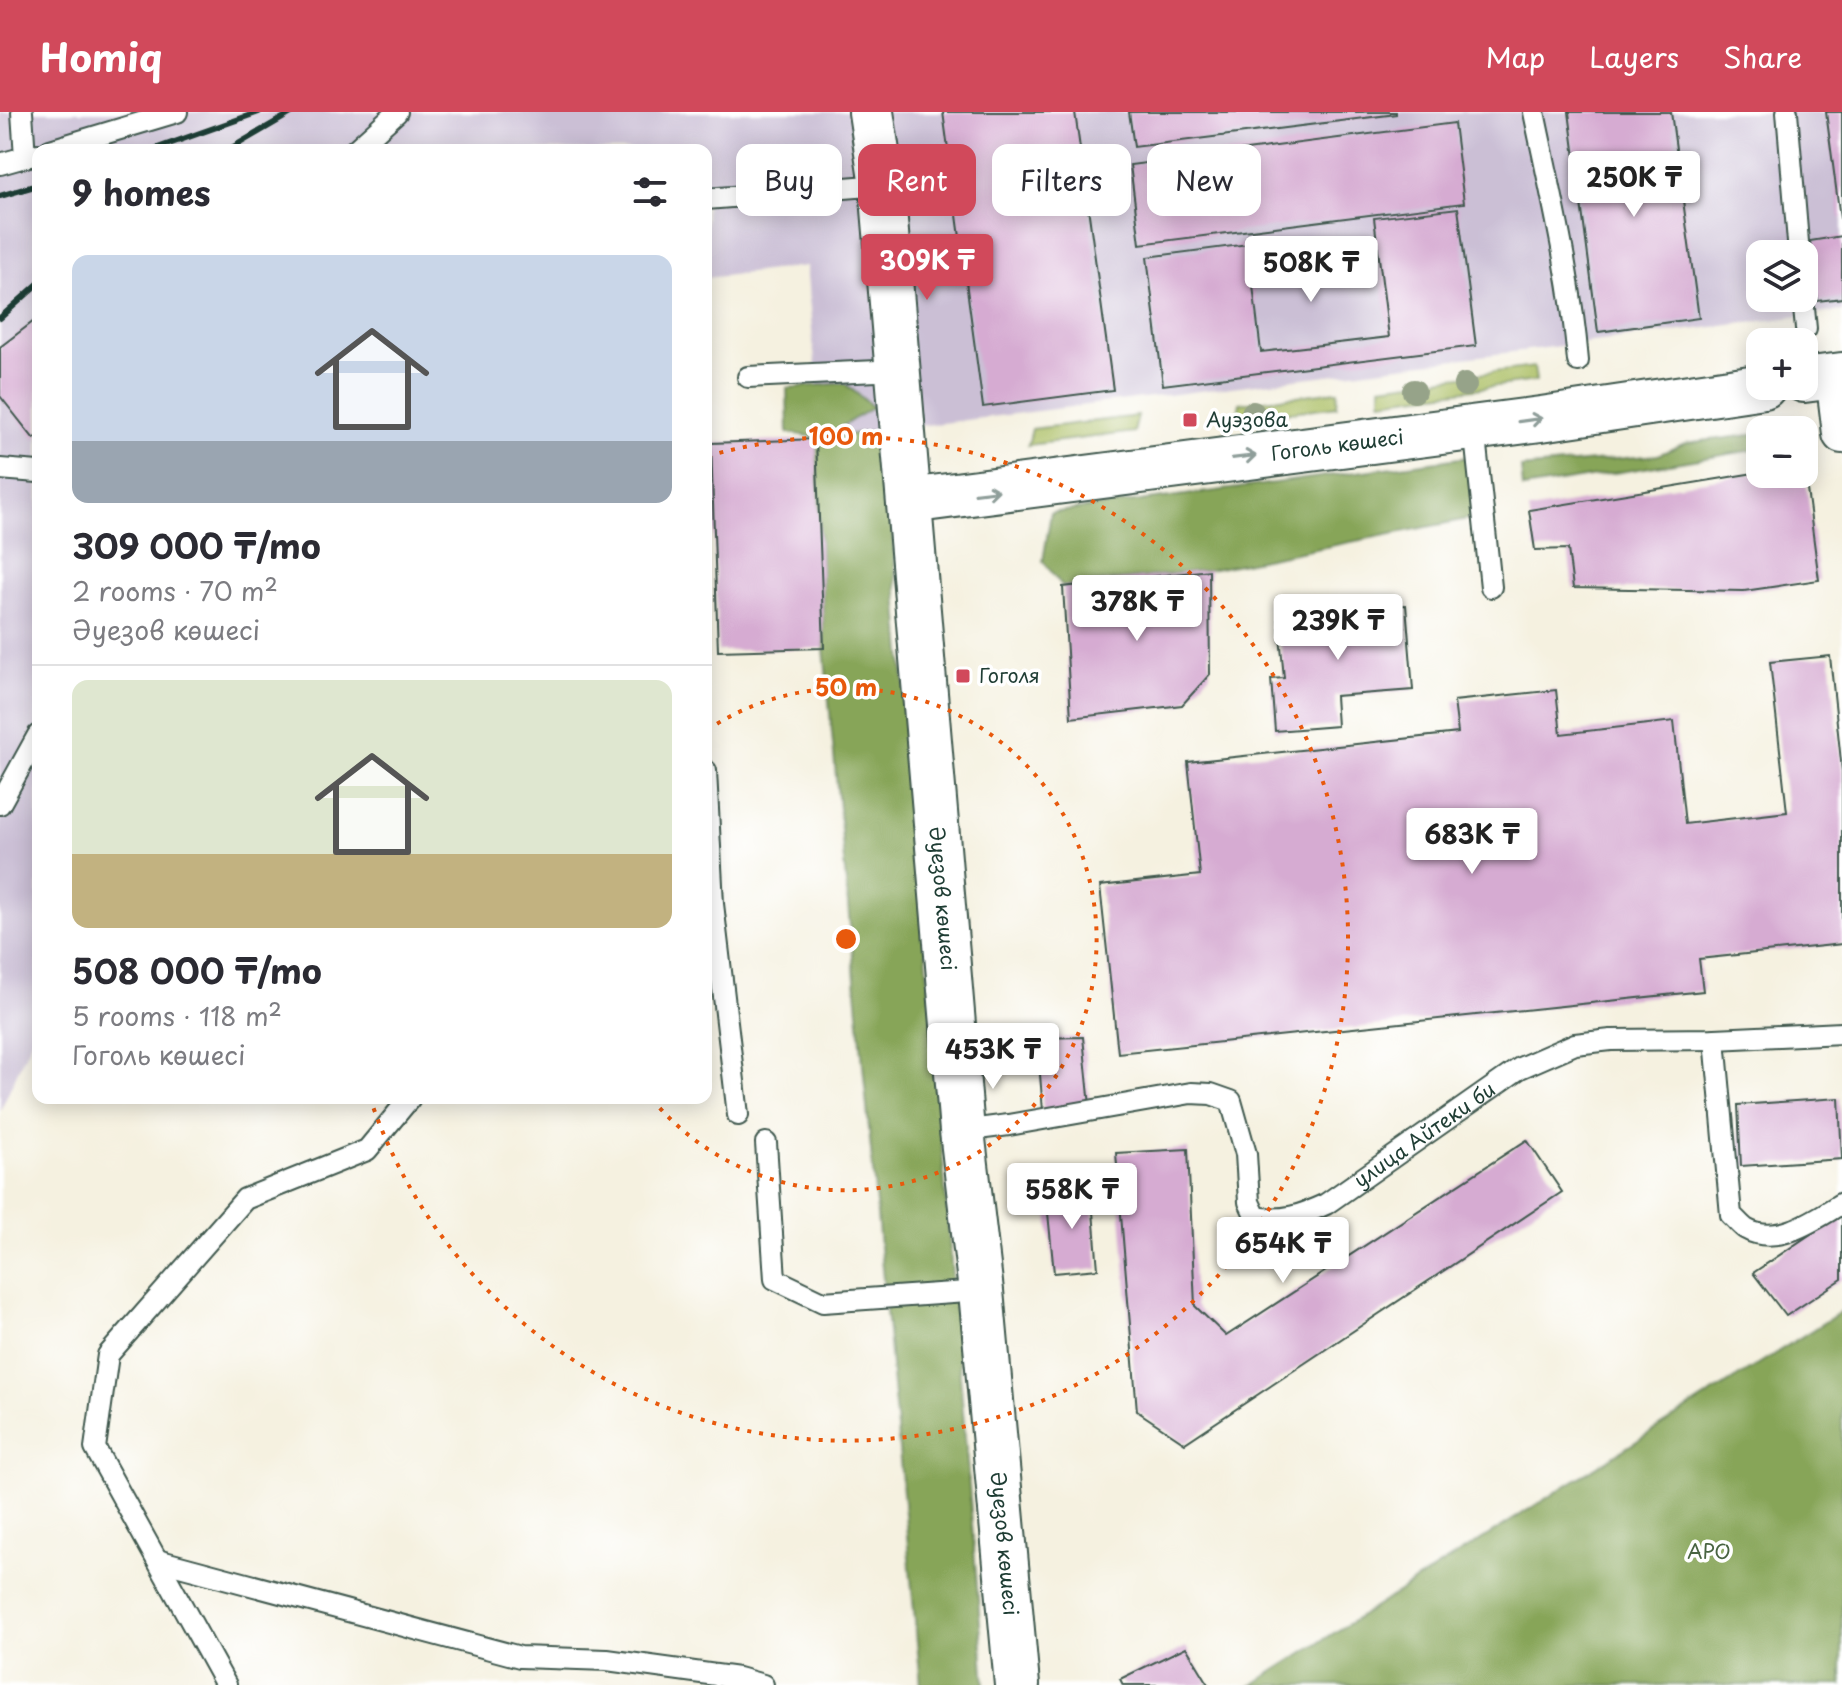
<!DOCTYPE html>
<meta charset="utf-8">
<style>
body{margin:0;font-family:"Playpen Sans",sans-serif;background:#f2f2f3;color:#2b2b33;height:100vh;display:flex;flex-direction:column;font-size:30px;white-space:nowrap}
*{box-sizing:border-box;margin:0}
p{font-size:26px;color:#7c7c81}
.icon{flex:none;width:44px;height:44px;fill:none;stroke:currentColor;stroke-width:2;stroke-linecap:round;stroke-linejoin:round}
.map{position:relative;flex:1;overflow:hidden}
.drawer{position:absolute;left:32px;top:32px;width:680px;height:960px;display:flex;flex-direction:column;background:#fff;border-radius:16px;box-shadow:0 4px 20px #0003}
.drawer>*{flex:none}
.guide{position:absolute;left:736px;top:32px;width:760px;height:72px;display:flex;gap:16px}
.buttons{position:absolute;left:1746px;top:128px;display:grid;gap:16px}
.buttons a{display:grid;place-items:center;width:72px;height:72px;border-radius:16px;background:#fff;box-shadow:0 4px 20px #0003;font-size:40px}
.price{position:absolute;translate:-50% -68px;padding:0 18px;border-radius:8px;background:#fff;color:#222;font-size:26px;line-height:52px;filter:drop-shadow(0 2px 4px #0008)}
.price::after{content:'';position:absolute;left:50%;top:48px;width:24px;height:18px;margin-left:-12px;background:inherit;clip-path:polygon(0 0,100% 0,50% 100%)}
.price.selected{background:#d1495b;color:#fff}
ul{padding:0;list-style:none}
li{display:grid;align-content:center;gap:16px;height:424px;padding:0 40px}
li+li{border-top:2px solid #e1e1e2}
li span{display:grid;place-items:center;height:248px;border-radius:16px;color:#555}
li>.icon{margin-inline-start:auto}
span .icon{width:144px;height:144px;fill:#fffc;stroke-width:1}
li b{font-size:34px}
h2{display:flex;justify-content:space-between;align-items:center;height:96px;padding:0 40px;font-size:34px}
.tag{padding:0 28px;border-radius:16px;background:#fff;box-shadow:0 4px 20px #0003;font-size:28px;line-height:72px}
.tag.selected{background:#d1495b;color:#fff}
header{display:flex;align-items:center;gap:48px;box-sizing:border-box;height:112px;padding:0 40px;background:#d1495b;color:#fff}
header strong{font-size:38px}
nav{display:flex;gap:44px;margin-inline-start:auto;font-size:28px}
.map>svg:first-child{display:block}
.industrial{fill:#cbbfd5;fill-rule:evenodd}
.green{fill:#aabe62;stroke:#647e4b;stroke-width:2}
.forest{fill:#87a558;stroke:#537146;stroke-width:2}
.building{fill:#d6abd2}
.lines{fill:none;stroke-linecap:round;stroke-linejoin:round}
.lane-casing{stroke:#3f584e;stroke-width:24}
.street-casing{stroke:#3f584e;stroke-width:42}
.secondary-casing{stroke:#3f584e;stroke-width:48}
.lane{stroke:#fff;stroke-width:20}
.street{stroke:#fff;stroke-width:38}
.secondary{stroke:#fff;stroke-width:44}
.rail{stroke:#1f3d34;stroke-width:6}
.tree{fill:#96a389}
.oneway{stroke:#8f9e9a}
.ring{fill:none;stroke:#e8590c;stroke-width:4;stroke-dasharray:4 8}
.poi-dot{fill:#d1495b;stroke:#fff;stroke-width:3}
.labels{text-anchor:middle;stroke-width:7;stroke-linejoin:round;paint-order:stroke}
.poi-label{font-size:20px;fill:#1f3d34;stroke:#fff;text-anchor:start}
.street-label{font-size:20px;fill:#1f3d34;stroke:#fff}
.park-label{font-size:20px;fill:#496442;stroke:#fff}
.centre{fill:#e8590c;stroke:#fff;stroke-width:4}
.ring-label{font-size:24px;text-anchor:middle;font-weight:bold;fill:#e8590c;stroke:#fff;stroke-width:7;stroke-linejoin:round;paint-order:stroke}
</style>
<header>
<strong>Homiq</strong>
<nav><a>Map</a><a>Layers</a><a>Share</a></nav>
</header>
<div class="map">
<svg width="1842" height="1573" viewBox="0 0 1842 1573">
<rect width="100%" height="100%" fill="#fff"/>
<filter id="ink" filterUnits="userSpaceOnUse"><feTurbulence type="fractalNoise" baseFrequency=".0125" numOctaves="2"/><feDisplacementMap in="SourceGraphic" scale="16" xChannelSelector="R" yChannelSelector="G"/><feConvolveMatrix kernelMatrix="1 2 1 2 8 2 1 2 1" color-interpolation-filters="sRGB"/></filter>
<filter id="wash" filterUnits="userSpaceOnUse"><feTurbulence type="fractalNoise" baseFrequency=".006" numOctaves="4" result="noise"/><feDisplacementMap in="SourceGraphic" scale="32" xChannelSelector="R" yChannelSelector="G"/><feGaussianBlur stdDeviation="1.8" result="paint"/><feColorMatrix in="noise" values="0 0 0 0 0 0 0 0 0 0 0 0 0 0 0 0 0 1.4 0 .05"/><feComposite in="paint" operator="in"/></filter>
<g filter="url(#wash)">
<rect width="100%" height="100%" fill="#f5f1e0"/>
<path class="industrial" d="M0,0H1842V199L822,326L806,154L706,166V38H38V913L0,999ZM1760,142H1804V186H1760Z"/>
<g class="green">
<polygon points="1534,255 1536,269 1381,289 1381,274"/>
<polygon points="1338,279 1337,294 1237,307 1240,291"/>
<polygon points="1138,304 1134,320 1028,333 1032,317"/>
</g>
<g class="forest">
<polygon points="844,271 873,295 823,326 884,318 985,1573 921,1573 824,536 816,327 821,326 788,321 787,276"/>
<polygon points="1760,322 1760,337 1523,376 1521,356 1658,343 1685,331"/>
<polygon points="1476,344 1483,404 1209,458 1063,475 1043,449 1051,401"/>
<polygon points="1842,1199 1842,1573 1252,1573"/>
</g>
<g id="blocks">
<g class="building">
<polygon points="943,0 1075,0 1113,278 983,295"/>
<polygon points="1129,0 1396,0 1396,2 1134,35"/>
<polygon points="1569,0 1671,0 1699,206 1598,220"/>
<polygon points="1826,0 1842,0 1842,106 1840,106"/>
<polygon points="1454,11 1464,91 1140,132 1130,53"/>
<polygon points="1458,96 1476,234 1163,273 1147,145 1248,132 1261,240 1389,225 1374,106"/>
<polygon points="1842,124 1842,186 1818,189 1810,129"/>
<polygon points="38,206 38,324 34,327 0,284 0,235"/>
<polygon points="816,327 824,536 718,539 711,331"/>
<polygon points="1760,360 1805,362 1819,468 1744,479 1573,476 1568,437 1535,438 1529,398"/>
<polygon points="1209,458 1210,562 1182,593 1071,606 1063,475"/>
<polygon points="1406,493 1413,578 1335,584 1337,614 1275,619 1271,567 1284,566 1278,503"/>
<polygon points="1830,544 1842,659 1842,832 1699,847 1703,879 1118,941 1100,774 1200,763 1188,650 1458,621 1454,589 1556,578 1561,622 1674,609 1685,712 1787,700 1770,550"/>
<polygon points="1083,925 1090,994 1043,999 1037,926"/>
<polygon points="1839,986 1842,1047 1741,1054 1738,993"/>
<polygon points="1527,1028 1562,1080 1185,1331 1137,1299 1116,1041 1188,1037 1195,1194 1226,1224"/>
<polygon points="1091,1077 1098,1157 1054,1161 1046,1081"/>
<polygon points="1842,1101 1842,1167 1786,1204 1753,1161"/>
<polygon points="1186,1535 1208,1571 1203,1573 1123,1573 1120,1567"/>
</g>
</g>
</g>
<g filter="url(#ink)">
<use href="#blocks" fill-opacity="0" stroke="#3f584e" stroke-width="2"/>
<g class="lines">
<g class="lane-casing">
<g id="lane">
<polyline points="22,0 25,45 38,42"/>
<path d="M1534,0C1551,82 1571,165 1578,249"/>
<polyline points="1787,0 1799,142"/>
<polyline points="50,38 177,0"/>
<polyline points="355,38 397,0"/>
<polyline points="0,52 25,45"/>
<polyline points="706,87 882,73"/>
<polyline points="1803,186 1806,217"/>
<polyline points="748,265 899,258"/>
<polyline points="1474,315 1491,475"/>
<polyline points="0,357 38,360"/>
<polyline points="706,659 713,792 706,795"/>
<polyline points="0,692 38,623"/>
<polyline points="713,792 738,1003"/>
<path d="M1715,927L1731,1103C1736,1107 1741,1114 1746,1117C1777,1135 1816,1107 1842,1091"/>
<path id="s1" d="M962,1019L1009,1013L1191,981L1211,982L1231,989L1246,1042L1249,1090L1256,1105C1283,1110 1302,1103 1326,1092L1520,956L1575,932L1611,928L1715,927L1842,921"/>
<polyline points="766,1031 775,1167 823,1190 981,1179"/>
<polyline points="157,1448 520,1545 607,1548 738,1566 763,1573"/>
<polyline points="226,1573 95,1336 108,1243 245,1087 367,1038 410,986"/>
</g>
</g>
<g class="street-casing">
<polyline id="street" points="1835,264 1842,322"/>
</g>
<g class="secondary-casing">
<g id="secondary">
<path id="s2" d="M871,0L882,73L962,1019L981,1179L1017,1573"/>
<polyline points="1804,268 1842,263"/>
<path id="s3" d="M909,389L1541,307L1764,274"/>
</g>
</g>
<use href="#lane" class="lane"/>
<use href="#street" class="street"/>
<use href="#secondary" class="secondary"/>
<g class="rail">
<polyline points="152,38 259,0"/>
<polyline points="228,38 293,0"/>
<polyline points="0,84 38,73"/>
<polyline points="0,206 38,172"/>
</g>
</g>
<g class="tree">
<circle cx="1465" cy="273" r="12"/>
<circle cx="1414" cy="279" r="12"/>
<circle cx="1253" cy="301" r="12"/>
</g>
<defs><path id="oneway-shaft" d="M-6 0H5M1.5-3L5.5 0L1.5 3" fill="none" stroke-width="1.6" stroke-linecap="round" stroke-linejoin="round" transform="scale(2)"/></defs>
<g class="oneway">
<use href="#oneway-shaft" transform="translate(1530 308) rotate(-8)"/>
<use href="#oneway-shaft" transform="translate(1244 345) rotate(-7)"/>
<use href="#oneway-shaft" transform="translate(987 380) rotate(-7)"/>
</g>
</g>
<g class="ring">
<path d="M707 618A251 251 0 1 1 652 987"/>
<path d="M708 344A502 502 0 1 1 370 986"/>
</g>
<g class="poi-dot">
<rect x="1182" y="300" width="16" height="16" rx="4"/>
<rect x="955" y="556" width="16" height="16" rx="4"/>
</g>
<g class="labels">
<g class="poi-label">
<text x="1206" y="315">Ауэзова</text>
<text x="979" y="571">Гоголя</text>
</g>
<g class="street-label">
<text dy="7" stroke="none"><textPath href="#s3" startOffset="432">Гоголь көшесі</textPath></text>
<text dy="7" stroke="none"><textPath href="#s2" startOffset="790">Әуезов көшесі</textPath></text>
<text dy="7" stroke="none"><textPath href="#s1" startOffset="586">улица Айтеки би</textPath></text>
<text dy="7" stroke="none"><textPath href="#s2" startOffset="1438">Әуезов көшесі</textPath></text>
</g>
<g class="park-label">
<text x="1709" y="1447">АРО</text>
</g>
</g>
<circle cx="846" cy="827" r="12" class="centre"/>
<g class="ring-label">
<text x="846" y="333">100 m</text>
<text x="846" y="584">50 m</text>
</g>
</svg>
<div class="buttons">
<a><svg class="icon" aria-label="layers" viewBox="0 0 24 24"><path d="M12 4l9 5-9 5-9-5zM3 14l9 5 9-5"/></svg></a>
<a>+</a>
<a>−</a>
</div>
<b class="price" style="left:1634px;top:107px">250K ₸</b>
<b class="price selected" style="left:927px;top:190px">309K ₸</b>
<b class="price" style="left:1311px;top:192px">508K ₸</b>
<b class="price" style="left:1137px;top:531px">378K ₸</b>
<b class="price" style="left:1338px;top:550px">239K ₸</b>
<b class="price" style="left:1472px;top:764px">683K ₸</b>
<b class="price" style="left:993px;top:979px">453K ₸</b>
<b class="price" style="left:1072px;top:1119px">558K ₸</b>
<b class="price" style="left:1283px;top:1173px">654K ₸</b>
<div class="guide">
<a class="tag">Buy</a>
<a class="tag selected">Rent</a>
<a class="tag">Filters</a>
<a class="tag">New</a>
</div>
<section class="drawer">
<h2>9 homes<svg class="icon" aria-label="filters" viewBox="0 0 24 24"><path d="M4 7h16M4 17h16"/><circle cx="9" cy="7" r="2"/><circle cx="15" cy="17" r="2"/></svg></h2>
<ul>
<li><span style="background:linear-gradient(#c9d6e8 75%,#9aa5b1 0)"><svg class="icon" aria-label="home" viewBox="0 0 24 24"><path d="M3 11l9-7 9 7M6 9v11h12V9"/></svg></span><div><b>309 000 ₸/mo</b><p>2 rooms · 70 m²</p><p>Әуезов көшесі</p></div></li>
<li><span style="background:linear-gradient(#dfe7d0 70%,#c2b280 0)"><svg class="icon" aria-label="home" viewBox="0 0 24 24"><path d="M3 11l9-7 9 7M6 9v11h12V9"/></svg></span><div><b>508 000 ₸/mo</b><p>5 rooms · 118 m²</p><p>Гоголь көшесі</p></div></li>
</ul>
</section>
</div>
